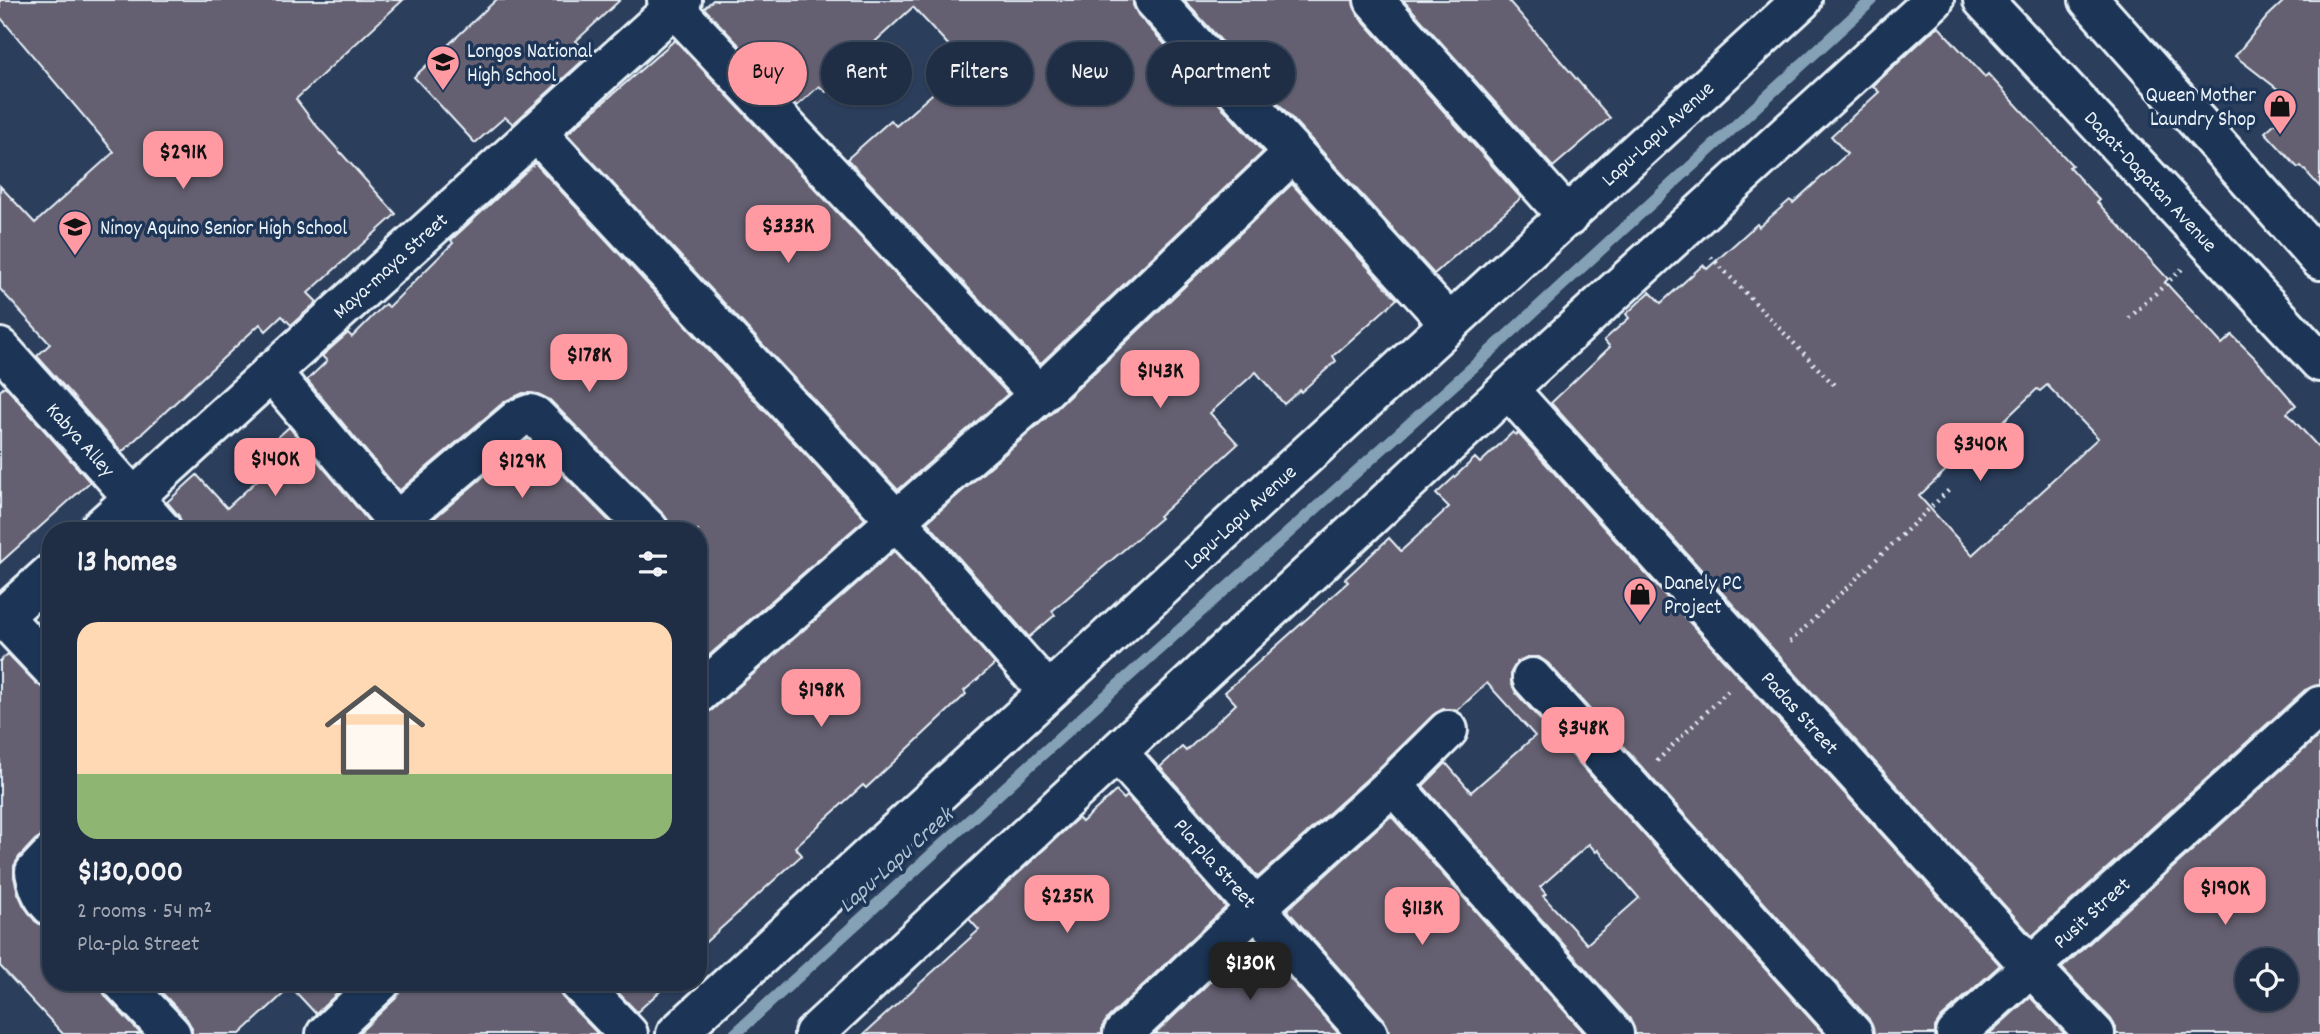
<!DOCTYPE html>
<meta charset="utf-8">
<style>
body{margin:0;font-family:Dekko,sans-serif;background:#28364c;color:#f1f3f6;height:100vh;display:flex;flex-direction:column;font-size:26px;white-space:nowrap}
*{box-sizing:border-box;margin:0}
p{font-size:23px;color:#a2a8b3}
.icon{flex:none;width:38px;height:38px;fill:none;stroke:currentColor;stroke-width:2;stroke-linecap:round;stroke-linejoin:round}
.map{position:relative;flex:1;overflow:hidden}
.drawer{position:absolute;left:42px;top:522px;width:665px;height:469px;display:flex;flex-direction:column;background:#202e45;border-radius:28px;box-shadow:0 2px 5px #0004,0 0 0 2px #3d4a5e}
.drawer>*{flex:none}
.banner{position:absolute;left:728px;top:42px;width:665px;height:63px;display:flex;gap:14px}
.buttons{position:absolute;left:2235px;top:948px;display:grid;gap:14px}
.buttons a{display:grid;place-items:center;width:63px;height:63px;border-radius:50%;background:#202e45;box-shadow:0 2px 5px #0004,0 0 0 2px #3d4a5e;font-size:35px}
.price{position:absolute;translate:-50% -60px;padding:0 16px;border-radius:14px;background:#ff9aa2;color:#111;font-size:23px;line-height:46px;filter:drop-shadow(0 2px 4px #0008)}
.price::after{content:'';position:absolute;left:50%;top:42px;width:21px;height:16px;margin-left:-10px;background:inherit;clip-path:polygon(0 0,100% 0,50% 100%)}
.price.selected{background:#222;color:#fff}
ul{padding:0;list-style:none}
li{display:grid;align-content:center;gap:14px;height:371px;padding:0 35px}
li+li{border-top:2px solid #3d4a5e}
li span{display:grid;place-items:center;height:217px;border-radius:21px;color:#555}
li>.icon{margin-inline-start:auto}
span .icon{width:126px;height:126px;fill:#fffc;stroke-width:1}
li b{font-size:30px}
h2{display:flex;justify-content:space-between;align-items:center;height:84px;padding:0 35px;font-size:30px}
.tag{padding:0 24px;border-radius:32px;background:#202e45;box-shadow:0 2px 5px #0004,0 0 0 2px #3d4a5e;font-size:24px;line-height:63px}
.tag.selected{background:#ff9aa2;color:#111}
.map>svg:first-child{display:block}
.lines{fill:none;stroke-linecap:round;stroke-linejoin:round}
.stream{stroke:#84a1b5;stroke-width:12}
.building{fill:#656171;stroke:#e8f1f8;stroke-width:2;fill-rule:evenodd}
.street-casing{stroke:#e8f1f8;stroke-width:44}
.secondary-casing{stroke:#e8f1f8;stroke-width:44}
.path{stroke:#e8f1f8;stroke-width:4.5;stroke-dasharray:2 5;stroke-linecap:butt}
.street{stroke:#1d3557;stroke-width:38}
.secondary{stroke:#1d3557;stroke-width:38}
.labels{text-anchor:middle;stroke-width:7;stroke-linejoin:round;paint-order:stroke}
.poi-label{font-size:21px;fill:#e8f1f8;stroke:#1d3557;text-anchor:start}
.street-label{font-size:21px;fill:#e8f1f8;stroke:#1d3557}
.water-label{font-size:23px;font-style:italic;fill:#aec2d1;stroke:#1d3557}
</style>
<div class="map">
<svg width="2320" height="1034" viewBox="0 0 2320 1034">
<rect width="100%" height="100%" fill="#2b3e5c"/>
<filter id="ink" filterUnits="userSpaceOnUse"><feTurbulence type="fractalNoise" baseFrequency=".0143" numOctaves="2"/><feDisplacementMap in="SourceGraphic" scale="14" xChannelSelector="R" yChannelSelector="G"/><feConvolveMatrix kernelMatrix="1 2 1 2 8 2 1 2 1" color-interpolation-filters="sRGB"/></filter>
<g filter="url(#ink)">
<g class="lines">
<polyline class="stream" points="735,1034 1084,716 1471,369 1872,0"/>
</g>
<g class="building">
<polygon points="0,0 403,0 296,99 314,123 396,214 308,293 317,302 291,325 282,316 266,331 260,324 122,452 37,356 50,344 0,289 0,186 35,223 114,152 0,17"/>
<polygon points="496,0 620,0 576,41 589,55 513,124 505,117 475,143 414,77"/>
<polygon points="713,0 1133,0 1133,5 1138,15 1263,152 1040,364 847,159 891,120 896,126 966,64 913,7 853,62 856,65 826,92 819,86 797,106 704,8"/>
<polygon points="1184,0 1353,0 1358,15 1521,198 1434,274"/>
<polygon points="1403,0 1508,0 1610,118 1553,167"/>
<polygon points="2285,0 2320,0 2320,187 2301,166 2298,168 2265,132 2297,104 2235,56 2267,17"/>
<path d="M1938,26L1985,77L1988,74L2072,165L2069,167L2099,200L2097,202L2168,279L2165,282L2222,344L2232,335L2254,357L2296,405L2287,413L2320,449V685L2305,690L2032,936L1551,403L1610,347L1604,340L1629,318L1626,314L1650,292L1661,303L1703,265L1707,269L1757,224L1759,227L1790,200L1793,203L1847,154L1831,136L1879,92L1873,86ZM2047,385L2098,438L2049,483L2050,484L1972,555L1919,496L1988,430L1991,433L2037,389L2040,391Z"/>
<polygon points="675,40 1008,394 898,490 567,134"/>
<polygon points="535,163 865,519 698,665 698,530 670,530 670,524 664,515 550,400 538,394 523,393 505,401 399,491 307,380 327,361 322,356 348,333 352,337 385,304 389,307 453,243 451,240"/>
<polygon points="1292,184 1397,299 1333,356 1336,361 1301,392 1300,390 1284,404 1256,372 1210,413 1238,444 1159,516 1161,518 1052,611 1055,615 1029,637 927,522 1054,411"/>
<polygon points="5,386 90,482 0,563 0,391"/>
<polygon points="289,427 376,530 183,530 179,516 167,502 197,475 227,508 278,461 266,448"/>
<path d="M1513,432L1516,435L1518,433L2000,965L1941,1018L1935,1027V1034H1874L1869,1019L1548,663L1539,657H1527L1517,662L1511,672V682L1516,693L1824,1034H1635L1630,1019L1423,786L1446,763L1471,792L1535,736L1487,683L1457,711L1443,709L1433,715L1378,769L1258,877L1160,767L1182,747L1186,751L1236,704L1225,692L1348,582L1345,579L1389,538L1401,551L1449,507L1436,494L1475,458L1480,463ZM1589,844L1596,852L1598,850L1639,898L1587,944L1543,896L1546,894L1540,887Z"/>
<polygon points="528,439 618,530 425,530 425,526"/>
<polygon points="894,551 995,664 964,691 966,694 896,760 866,788 863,785 795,847 802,855 698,949 698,715 712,710"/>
<polygon points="8,654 36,683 44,689 51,689 51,834 44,834 35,840 19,857 14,866 14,877 18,893 24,906 35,921 44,927 51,927 51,982 101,982 101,988 106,997 141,1034 63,1034 0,966 0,661"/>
<path d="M2320,735V1034H2116V1028L2111,1019L2062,968ZM2247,961H2286V999H2247Z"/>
<polygon points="1116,791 1124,799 1127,796 1226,907 1108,1018 1102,1027 1102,1034 864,1034 979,930 969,919 1078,818 1082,822"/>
<polygon points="1391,816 1585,1034 1389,1034 1384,1019 1287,910"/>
<polygon points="1255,939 1339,1034 1155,1034"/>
<polygon points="152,982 349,982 316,1014 291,987 240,1034 192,1034 192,1028 187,1019"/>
<polygon points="402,982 557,982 557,988 562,997 598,1034 358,1034 396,998 402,989"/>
<polygon points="608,982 670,982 637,1012"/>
<polygon points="2030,997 2065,1034 1989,1034"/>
</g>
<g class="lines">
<g class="street-casing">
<g id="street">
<polyline points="667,0 1039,395"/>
<polyline points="1154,0 1450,324"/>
<polyline points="1374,0 1568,217"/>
<polyline points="536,132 896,520 1048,692"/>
<path id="s1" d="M0,348L162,530"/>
<polyline points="271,372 404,530"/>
<path id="s2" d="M1508,389L2031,967L2095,1034"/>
<polyline points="396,522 519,418 530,414 535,416 649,530"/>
<path id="s3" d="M98,530L682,0"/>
<polyline points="3,617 51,668"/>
<polyline points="0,619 51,573"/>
<polyline points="1532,678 1853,1034"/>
<polyline points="698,694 1039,395 1293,153"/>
<path id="s4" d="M1118,753L1368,1034"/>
<polyline points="1393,785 1614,1034"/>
<path d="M51,855L35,872C38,886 41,896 51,906"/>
<polyline points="122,982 171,1034"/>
<polyline points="578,982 628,1034"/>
<polyline points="326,1034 381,982"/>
<polyline points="1123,1034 1256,908 1393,785 1448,730"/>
<path id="s5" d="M1956,1034L2320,706"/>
</g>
</g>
<g class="secondary-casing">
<g id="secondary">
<path id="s6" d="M1983,0L2320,362"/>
<polyline points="2089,0 2320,260"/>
<path id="s7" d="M676,1034L1802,0"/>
<polyline points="814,1034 1508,389 1934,0"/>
</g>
</g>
<g class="path">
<polyline points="1711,257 1835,386"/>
<polyline points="2129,318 2182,269"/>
<polyline points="1790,642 1951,488"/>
<polyline points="1657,761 1728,691"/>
</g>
<use href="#street" class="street"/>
<use href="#secondary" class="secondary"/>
</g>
</g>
<defs>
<g id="school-pin" transform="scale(1.75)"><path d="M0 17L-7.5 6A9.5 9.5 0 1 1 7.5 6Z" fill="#ff9aa2" stroke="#1d3557"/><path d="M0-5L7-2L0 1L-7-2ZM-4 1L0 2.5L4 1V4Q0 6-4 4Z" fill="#111"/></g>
<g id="shop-pin" transform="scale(1.75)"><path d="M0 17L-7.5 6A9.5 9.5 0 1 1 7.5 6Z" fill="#ff9aa2" stroke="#1d3557"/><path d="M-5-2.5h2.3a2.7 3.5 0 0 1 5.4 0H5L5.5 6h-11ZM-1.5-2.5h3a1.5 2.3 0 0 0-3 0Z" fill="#111"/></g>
</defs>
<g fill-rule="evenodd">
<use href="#school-pin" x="443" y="62"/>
<use href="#shop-pin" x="2280" y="106"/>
<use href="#school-pin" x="75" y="227"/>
<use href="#shop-pin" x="1640" y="594"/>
</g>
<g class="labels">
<g class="poi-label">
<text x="467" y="57">Longos National<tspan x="467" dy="24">High School</tspan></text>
<text x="2256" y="101" text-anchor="end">Queen Mother<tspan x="2256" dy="24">Laundry Shop</tspan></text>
<text x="100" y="234">Ninoy Aquino Senior High School</text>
<text x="1664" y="589">Danely PC<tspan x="1664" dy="24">Project</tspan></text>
</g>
<g class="street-label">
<text dy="7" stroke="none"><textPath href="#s7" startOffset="1332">Lapu-Lapu Avenue</textPath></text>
<text dy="7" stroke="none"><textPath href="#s6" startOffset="247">Dagat-Dagatan Avenue</textPath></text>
<text dy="7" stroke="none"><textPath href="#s3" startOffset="394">Maya-maya Street</textPath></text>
<text dy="7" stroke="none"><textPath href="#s1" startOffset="122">Kabya Alley</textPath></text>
<text dy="7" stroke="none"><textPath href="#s7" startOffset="765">Lapu-Lapu Avenue</textPath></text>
<text dy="7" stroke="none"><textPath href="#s2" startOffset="436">Padas Street</textPath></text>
<text dy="7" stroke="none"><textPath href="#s4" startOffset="147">Pla-pla Street</textPath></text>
<text dy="7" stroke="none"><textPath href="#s5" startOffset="182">Pusit Street</textPath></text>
</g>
<g class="water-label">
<text transform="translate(895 859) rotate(-42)" y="8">Lapu-Lapu Creek</text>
</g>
</g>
</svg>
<div class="buttons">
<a><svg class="icon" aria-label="locate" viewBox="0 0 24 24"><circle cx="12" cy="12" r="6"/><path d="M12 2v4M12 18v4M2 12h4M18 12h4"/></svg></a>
</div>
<b class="price" style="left:183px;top:191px">$291K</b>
<b class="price" style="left:788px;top:265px">$333K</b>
<b class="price" style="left:589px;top:394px">$178K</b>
<b class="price" style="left:1160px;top:410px">$143K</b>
<b class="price" style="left:1980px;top:483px">$340K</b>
<b class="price" style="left:275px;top:498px">$140K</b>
<b class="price" style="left:522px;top:500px">$129K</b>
<b class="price" style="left:821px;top:729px">$198K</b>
<b class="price" style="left:1583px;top:767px">$348K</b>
<b class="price" style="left:2225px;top:927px">$190K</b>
<b class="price" style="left:1067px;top:935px">$235K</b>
<b class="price" style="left:1422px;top:947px">$113K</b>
<b class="price selected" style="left:1250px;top:1002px">$130K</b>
<div class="banner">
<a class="tag selected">Buy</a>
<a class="tag">Rent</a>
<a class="tag">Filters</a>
<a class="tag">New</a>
<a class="tag">Apartment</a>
</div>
<section class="drawer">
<h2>13 homes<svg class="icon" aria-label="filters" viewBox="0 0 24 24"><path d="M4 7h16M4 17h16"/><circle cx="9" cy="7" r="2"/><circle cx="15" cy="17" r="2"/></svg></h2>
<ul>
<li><span style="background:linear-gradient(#ffd9b3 70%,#8fb573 0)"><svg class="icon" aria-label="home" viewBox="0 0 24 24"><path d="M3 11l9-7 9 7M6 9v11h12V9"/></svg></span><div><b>$130,000</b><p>2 rooms · 54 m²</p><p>Pla-pla Street</p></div></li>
</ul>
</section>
</div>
